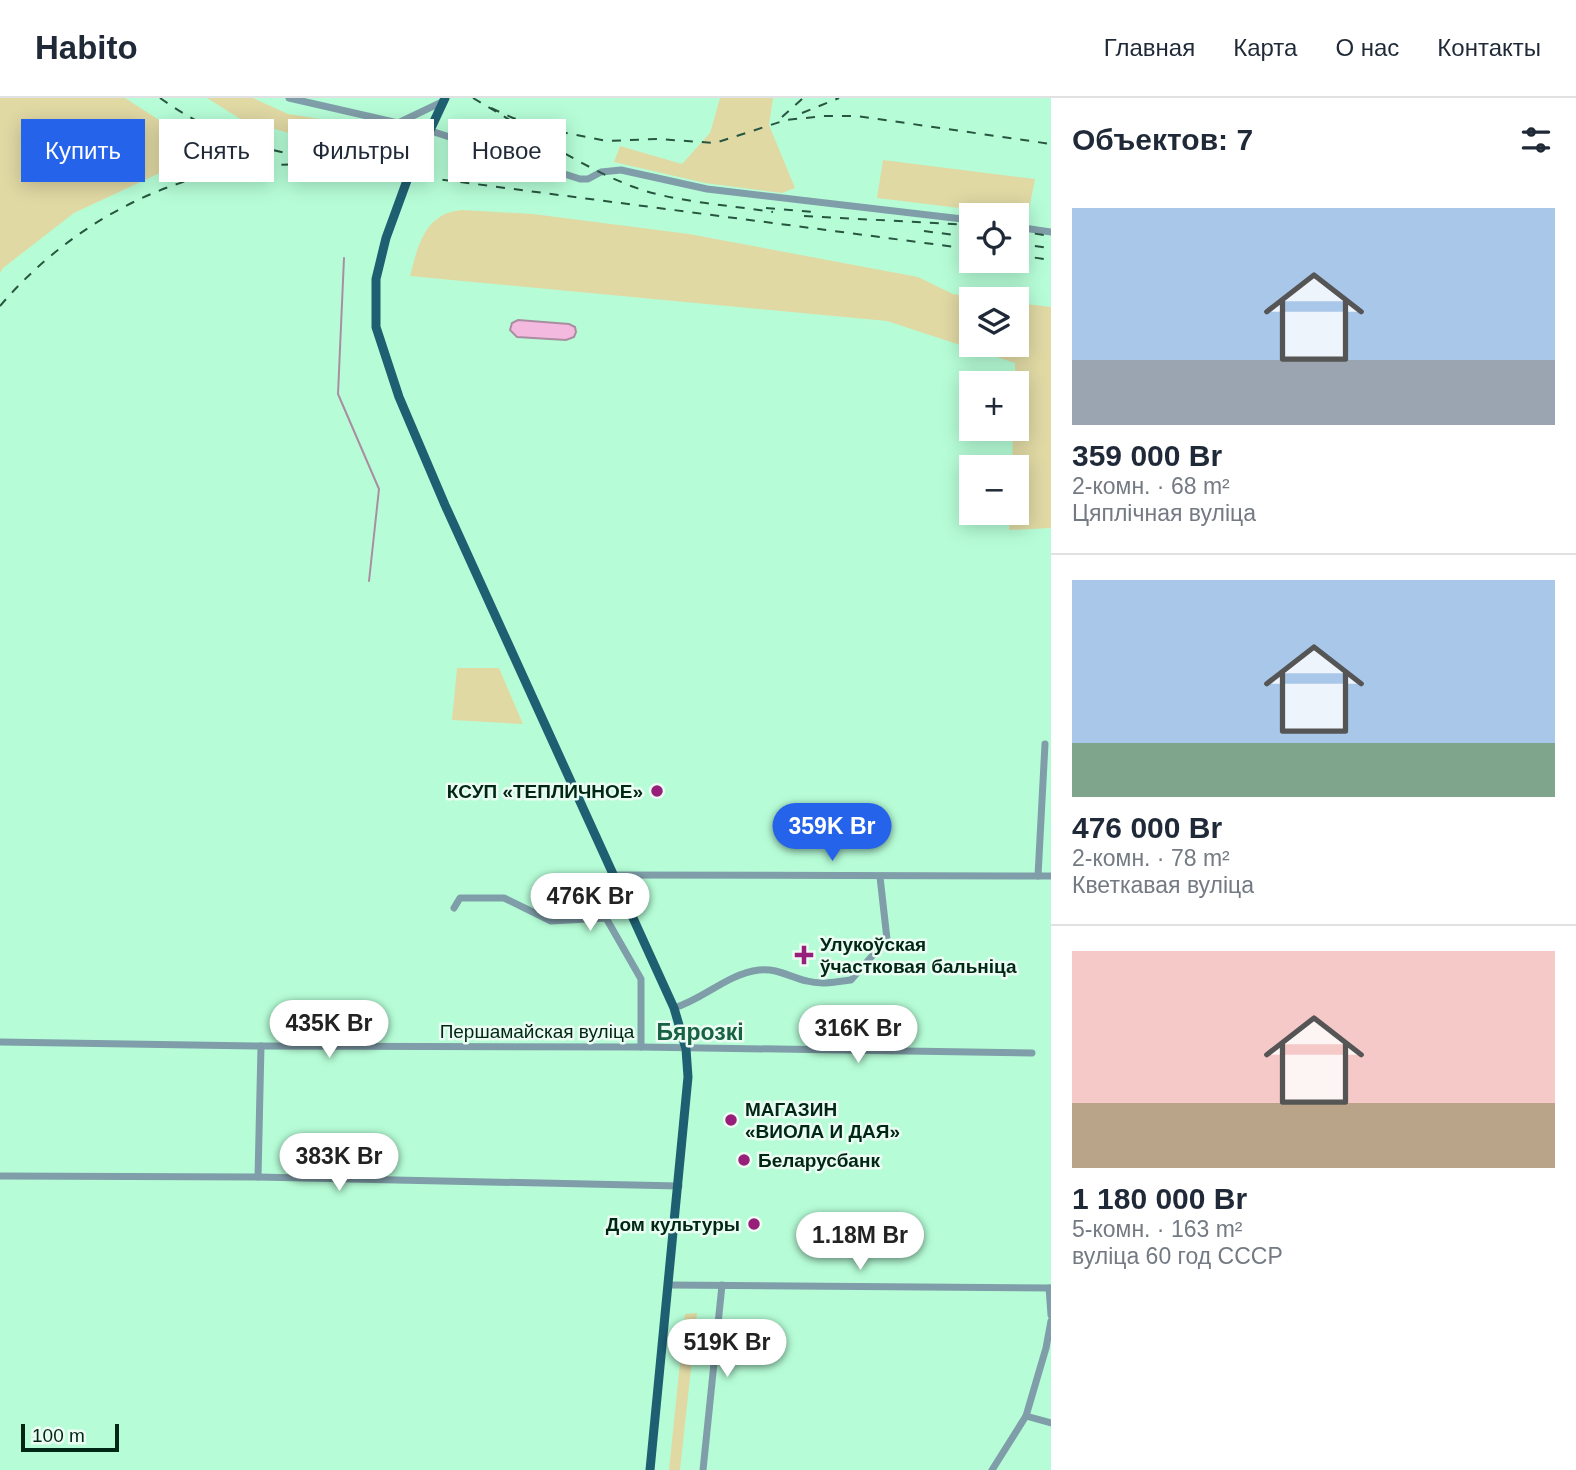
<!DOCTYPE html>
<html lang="ru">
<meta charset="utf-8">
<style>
body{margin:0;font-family:Helvetica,sans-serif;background:#f2f2f3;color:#1f2937;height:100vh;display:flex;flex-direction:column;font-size:26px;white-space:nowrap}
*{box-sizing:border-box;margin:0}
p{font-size:23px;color:#747a83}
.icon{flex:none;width:38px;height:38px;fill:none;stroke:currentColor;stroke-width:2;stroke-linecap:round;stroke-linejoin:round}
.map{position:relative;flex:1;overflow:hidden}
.sheet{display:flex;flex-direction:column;background:#fff;width:525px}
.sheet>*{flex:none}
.banner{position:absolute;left:21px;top:21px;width:665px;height:63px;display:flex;gap:14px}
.buttons{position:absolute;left:959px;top:105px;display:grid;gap:14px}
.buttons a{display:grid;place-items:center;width:70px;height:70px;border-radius:0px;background:#fff;box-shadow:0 4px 18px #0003;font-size:35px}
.scale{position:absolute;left:21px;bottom:18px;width:98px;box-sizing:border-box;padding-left:7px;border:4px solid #002716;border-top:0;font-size:19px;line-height:24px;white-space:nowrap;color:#002716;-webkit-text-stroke:5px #ebfcf3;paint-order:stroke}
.price{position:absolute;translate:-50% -60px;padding:0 16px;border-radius:24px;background:#fff;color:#222;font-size:23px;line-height:46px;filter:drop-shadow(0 2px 4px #0008)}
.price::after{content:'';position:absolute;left:50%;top:42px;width:21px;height:16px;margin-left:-10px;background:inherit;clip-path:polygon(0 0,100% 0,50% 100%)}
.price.active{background:#2563eb;color:#fff}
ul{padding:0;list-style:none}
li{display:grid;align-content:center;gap:14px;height:371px;padding:0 21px}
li+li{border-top:2px solid #e0e1e3}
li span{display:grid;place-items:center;height:217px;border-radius:0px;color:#555}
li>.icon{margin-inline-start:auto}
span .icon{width:126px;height:126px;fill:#fffc;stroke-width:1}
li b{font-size:30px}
h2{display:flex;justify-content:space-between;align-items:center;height:84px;padding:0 21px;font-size:30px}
.pill{padding:0 24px;border-radius:0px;background:#fff;box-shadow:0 4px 18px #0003;font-size:24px;line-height:63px}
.pill.active{background:#2563eb;color:#fff}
header{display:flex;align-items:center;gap:42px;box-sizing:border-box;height:98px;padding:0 35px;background:#fff;border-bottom:2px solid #e0e1e3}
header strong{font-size:33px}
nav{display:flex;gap:38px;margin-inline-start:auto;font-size:24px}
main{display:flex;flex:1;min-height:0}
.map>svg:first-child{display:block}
.green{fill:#e0d9a4}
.water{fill:#f4b9de;stroke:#ab8da2;stroke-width:2}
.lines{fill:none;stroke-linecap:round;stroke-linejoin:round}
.stream{stroke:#ab8da2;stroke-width:2}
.minor{stroke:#809ea9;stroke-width:7}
.major{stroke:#1f5f72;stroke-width:9}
.rail{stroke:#275540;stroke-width:2;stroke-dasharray:9 9;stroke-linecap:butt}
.poi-dot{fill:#981f79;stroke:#ebfcf3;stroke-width:2.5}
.labels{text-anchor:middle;stroke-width:5;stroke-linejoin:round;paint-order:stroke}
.poi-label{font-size:19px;font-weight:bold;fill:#002716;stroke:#ebfcf3;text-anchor:start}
.street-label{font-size:19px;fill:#002716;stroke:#ebfcf3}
.quarter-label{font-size:23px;font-weight:bold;fill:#186143;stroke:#ebfcf3}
</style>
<header>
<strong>Habito</strong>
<nav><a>Главная</a><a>Карта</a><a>О нас</a><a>Контакты</a></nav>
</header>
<main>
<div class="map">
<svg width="1051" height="1372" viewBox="0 0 1051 1372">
<rect width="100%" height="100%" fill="#b6fdd7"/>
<g class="green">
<polygon points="0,0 125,0 207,53 74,115 3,170 0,175"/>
<polygon points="207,0 253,0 288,16 380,30 353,53 242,22"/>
<polygon points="720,0 773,0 769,27 795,90 782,95 705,85 614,64 620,48 682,66 710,35"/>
<polygon points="883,62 1035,81 1029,111 1017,117 877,100"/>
<path d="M462,112L533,116L689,136L918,179L953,196L989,201H971V247H1017V205L1051,209V430L1009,432L1010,415H1017V369H1012L1013,331H1017L1015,265L887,223L410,178C418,147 425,115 462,112Z"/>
<polygon points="457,570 499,570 523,626 452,622"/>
<polygon points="697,1215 680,1372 669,1372 685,1216"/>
</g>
<polygon class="water" points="518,222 569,226 575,229 576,234 574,239 566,242 517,239 510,232 512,225"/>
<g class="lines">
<polyline class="stream" points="344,160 338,296 379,391 369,483"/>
<g class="minor">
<polyline points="289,0 398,25 419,54"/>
<polyline points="398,25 444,3"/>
<polyline points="431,33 580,81 588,81 601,74 621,72 707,91 971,122"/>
<polyline points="1017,129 1051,134"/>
<polyline points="613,777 1051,778"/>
<polyline points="1038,778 1045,646"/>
<polyline points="454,810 460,800 504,800 551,823 606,820 641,881 641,949"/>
<path d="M674,910C704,901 727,876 759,872C778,870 789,879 807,883C821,887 836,884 851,882L887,841L880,779"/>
<polyline points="0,944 261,948 641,949 1032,955"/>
<polyline points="0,1078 258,1079 679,1088"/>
<polyline points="258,1079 261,948"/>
<polyline points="669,1187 1051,1190"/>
<polyline points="1049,1190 1051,1217"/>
<polyline points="1026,1318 1051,1325"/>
<polyline points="703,1372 722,1187"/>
<polyline points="992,1372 1026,1318 1046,1250 1051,1223"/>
</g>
<polyline class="major" points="445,0 409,77 386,140 376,181 376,229 399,299 445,407 674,910 686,951 688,979 650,1372"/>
<g class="rail">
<path d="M160,0C207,33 251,50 308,59"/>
<path d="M473,0C525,30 575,66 631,88C672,104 729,107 773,114"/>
<polyline points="491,10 513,20 561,34 607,43 657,41 715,45 786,22 825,18 857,18 1051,46"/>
<polyline points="802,15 839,0"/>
<polyline points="782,19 803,0"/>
<polyline points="766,110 814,114"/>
<polyline points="804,118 971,127"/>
<polyline points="924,133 971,139"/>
<polyline points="1017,133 1051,138"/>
<polyline points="1017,146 1051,150"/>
<polyline points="1017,157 1051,162"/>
<path d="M0,208C59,139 141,88 231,72C266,65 302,66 338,68L971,151"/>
</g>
</g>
<g class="poi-dot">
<circle cx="657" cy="693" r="7"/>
<path d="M800.5 846.5h7v7h7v7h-7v7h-7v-7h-7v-7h7z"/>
<circle cx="731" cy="1022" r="7"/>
<circle cx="744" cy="1062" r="7"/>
<circle cx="754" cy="1126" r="7"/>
</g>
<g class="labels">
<g class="poi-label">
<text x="643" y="700" text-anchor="end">КСУП «ТЕПЛИЧНОЕ»</text>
<text x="820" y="853">Улукоўская<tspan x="820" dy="22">ўчастковая бальніца</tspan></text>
<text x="745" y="1018">МАГАЗИН<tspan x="745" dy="22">«ВИОЛА И ДАЯ»</tspan></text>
<text x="758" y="1069">Беларусбанк</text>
<text x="740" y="1133" text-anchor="end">Дом культуры</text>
</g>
<g class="street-label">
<text x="537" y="940">Першамайская вуліца</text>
</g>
<g class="quarter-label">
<text x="700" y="942">Бярозкі</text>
</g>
</g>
</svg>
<div class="buttons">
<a><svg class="icon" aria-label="locate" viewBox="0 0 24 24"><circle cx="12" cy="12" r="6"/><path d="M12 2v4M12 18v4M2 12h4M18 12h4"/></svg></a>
<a><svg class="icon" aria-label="layers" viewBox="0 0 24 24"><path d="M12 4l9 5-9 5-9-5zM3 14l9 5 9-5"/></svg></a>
<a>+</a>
<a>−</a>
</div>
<div class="scale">100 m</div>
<b class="price active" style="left:832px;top:765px">359K Br</b>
<b class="price" style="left:590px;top:835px">476K Br</b>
<b class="price" style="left:329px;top:962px">435K Br</b>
<b class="price" style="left:858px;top:967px">316K Br</b>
<b class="price" style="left:339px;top:1095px">383K Br</b>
<b class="price" style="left:860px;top:1174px">1.18M Br</b>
<b class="price" style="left:727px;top:1281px">519K Br</b>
<div class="banner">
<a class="pill active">Купить</a>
<a class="pill">Снять</a>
<a class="pill">Фильтры</a>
<a class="pill">Новое</a>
</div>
</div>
<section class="sheet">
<h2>Объектов: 7<svg class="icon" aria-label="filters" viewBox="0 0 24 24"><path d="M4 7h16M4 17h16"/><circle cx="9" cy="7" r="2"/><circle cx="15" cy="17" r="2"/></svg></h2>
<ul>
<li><span style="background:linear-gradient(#a9c7e8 70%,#9aa5b1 0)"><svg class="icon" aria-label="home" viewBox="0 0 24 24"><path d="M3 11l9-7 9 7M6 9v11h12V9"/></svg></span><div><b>359 000 Br</b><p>2-комн. · 68 m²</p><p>Цяплічная вуліца</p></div></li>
<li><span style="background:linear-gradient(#a9c7e8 75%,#7fa58c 0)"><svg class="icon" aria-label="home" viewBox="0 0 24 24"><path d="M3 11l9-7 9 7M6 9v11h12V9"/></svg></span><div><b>476 000 Br</b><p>2-комн. · 78 m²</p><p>Кветкавая вуліца</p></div></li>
<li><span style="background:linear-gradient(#f6c9c9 70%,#b9a48a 0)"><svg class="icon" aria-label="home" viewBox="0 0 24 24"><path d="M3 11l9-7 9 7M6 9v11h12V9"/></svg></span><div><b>1 180 000 Br</b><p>5-комн. · 163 m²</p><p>вуліца 60 год СССР</p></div></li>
</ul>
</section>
</main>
